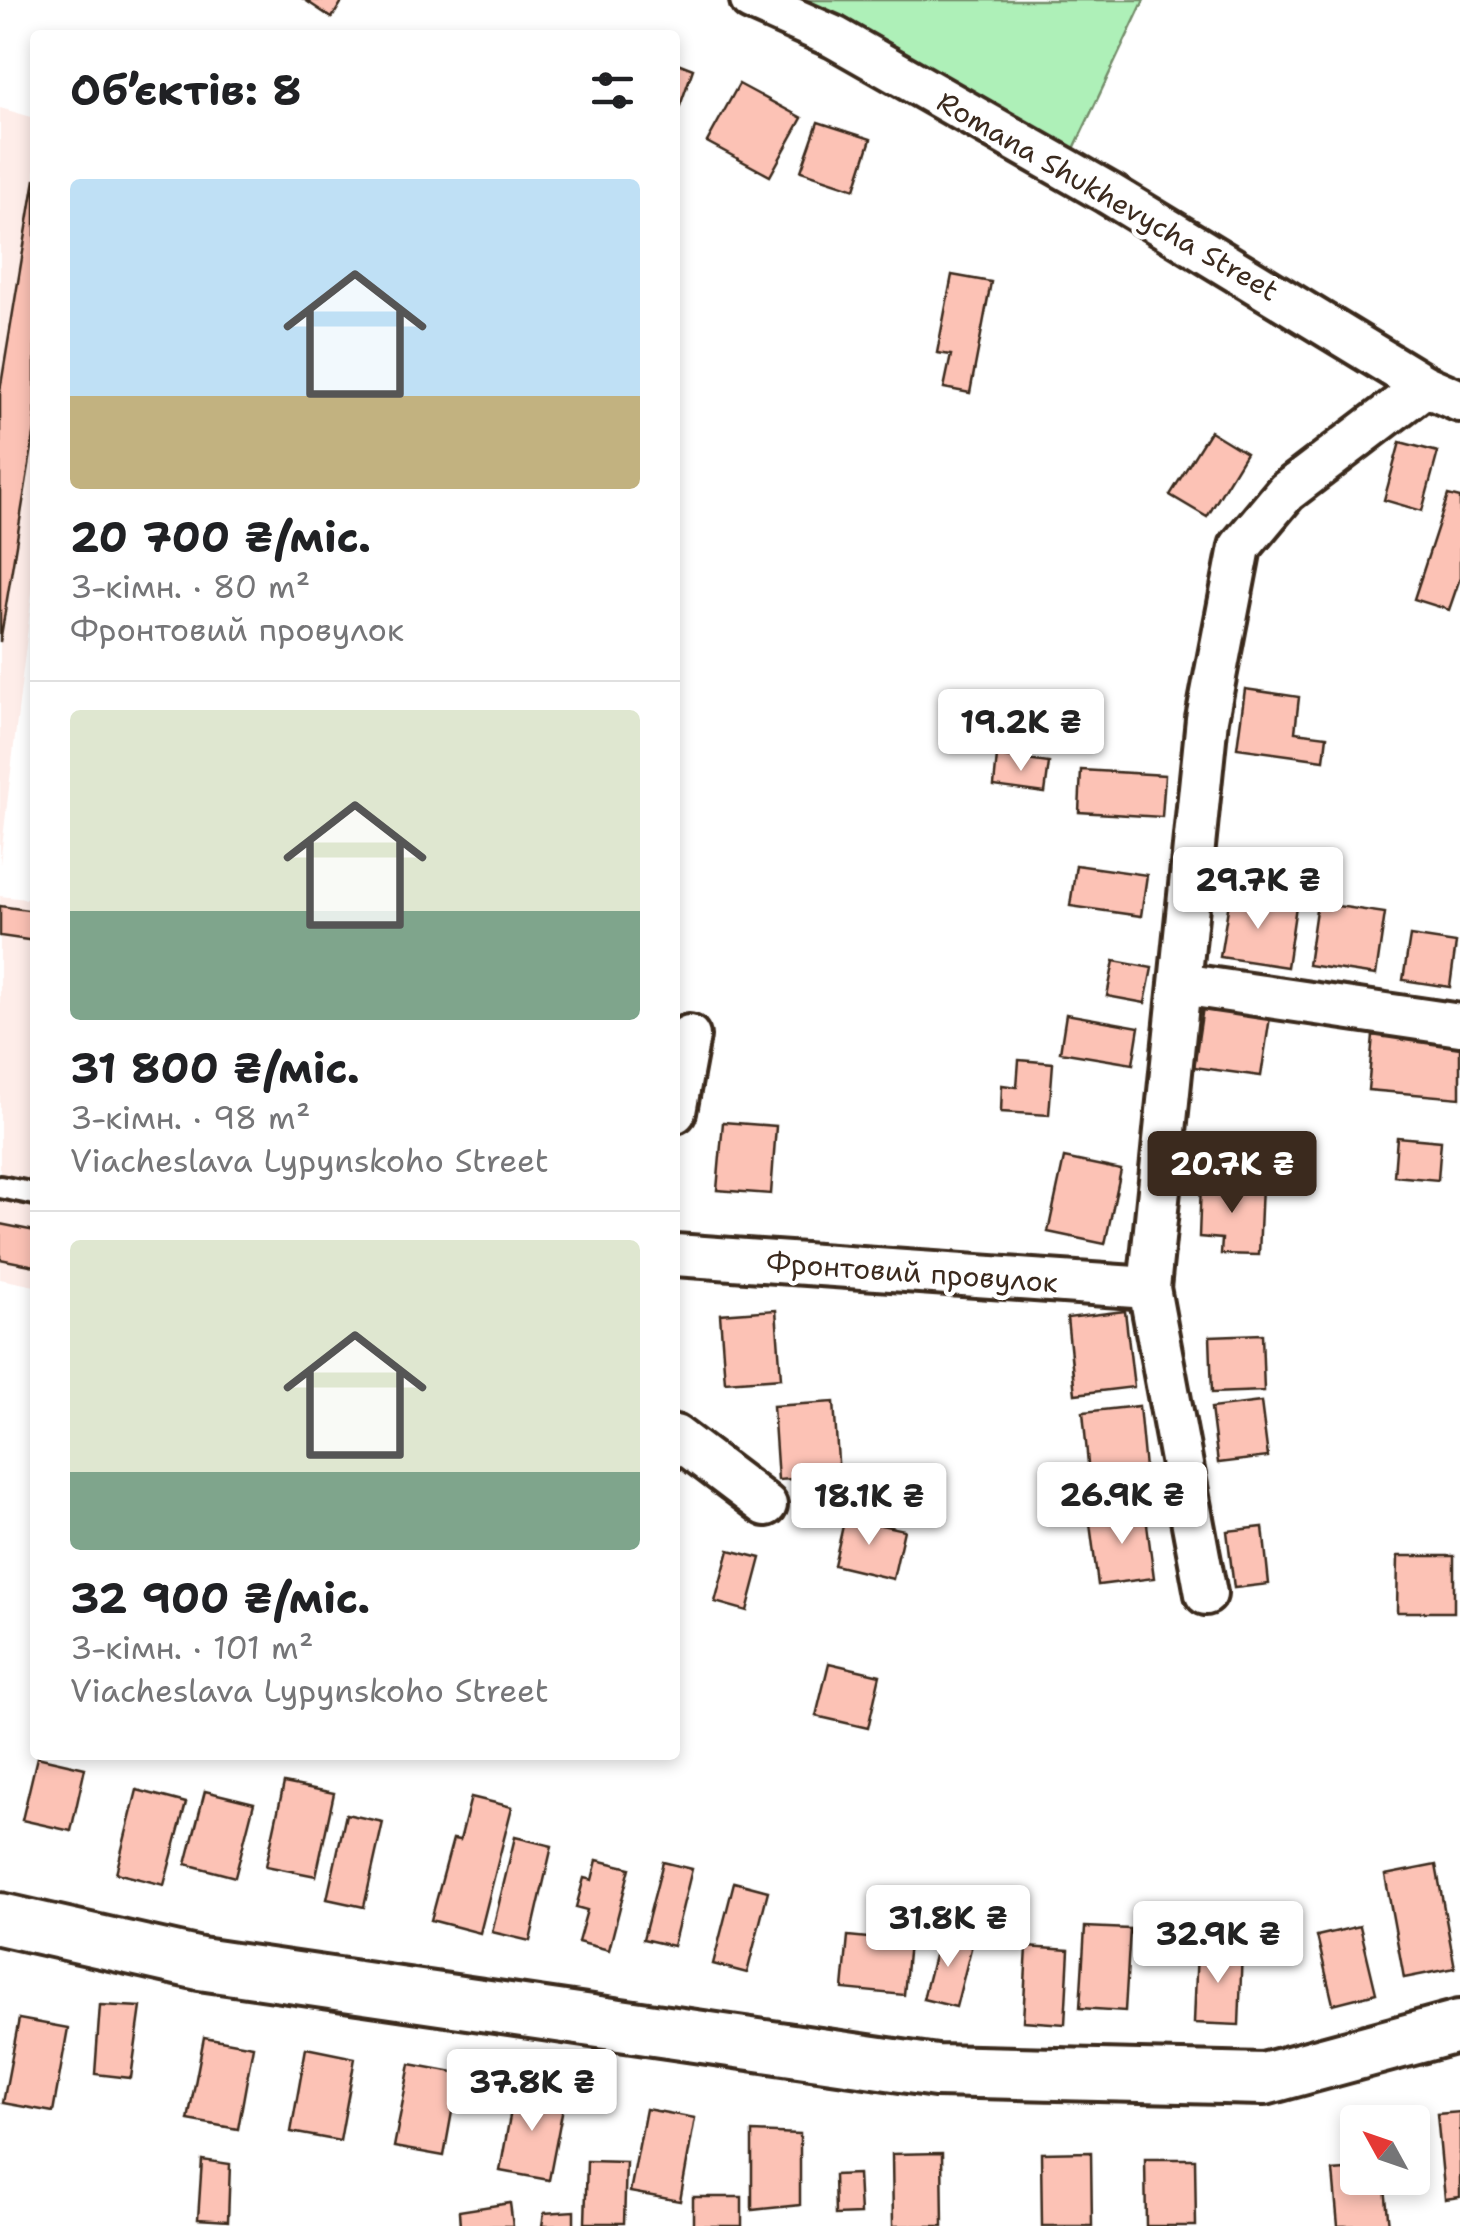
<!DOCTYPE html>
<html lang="uk">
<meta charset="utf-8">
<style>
body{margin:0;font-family:"Shantell Sans",sans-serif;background:#f2f2f2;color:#202124;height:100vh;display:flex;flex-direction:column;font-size:38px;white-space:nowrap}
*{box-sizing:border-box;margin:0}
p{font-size:32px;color:#757577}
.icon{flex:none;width:55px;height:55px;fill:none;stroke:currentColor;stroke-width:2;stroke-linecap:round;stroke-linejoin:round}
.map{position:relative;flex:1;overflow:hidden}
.sheet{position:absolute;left:30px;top:30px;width:650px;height:1730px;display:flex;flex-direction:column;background:#fff;border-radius:10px;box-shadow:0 5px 15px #0003}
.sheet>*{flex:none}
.needle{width:65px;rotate:310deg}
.controls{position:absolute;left:1340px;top:2105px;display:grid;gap:20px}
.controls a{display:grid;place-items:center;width:90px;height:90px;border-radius:10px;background:#fff;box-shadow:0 5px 15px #0003;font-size:50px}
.price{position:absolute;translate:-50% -85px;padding:0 22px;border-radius:10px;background:#fff;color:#222;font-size:32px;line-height:65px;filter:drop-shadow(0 2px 5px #0008)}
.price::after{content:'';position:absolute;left:50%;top:60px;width:30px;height:22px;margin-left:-15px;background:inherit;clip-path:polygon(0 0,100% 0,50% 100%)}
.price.current{background:#3b2a1e;color:#fff}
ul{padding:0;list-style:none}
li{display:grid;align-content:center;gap:20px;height:530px;padding:0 40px}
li+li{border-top:2px solid #e0e0e0}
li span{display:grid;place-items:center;height:310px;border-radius:10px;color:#555}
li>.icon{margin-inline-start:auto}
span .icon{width:180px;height:180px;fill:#fffc;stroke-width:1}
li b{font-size:42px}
h2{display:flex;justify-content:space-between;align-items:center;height:120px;padding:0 40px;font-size:42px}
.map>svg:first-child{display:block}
.built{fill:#feede9}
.green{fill:#aef0b8;stroke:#748d6b;stroke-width:2.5}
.building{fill:#fcc2b5;stroke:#3b2a1e;stroke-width:2.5}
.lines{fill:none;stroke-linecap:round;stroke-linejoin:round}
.service-casing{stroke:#3b2a1e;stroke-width:28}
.minor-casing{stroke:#3b2a1e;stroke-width:48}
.tertiary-casing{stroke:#3b2a1e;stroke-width:58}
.service{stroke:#fff;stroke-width:20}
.minor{stroke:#fff;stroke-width:40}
.tertiary{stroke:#fff;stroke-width:50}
.labels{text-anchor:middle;stroke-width:9;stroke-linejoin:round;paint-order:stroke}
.street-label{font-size:28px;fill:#3b2a1e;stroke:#fff}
</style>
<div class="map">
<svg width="1460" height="2226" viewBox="0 0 1460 2226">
<rect width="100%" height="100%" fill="#fff"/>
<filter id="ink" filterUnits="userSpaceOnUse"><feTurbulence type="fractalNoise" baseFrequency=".01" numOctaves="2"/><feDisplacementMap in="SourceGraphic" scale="20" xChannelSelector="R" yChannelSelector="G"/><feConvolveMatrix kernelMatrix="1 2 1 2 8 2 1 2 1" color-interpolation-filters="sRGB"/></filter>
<g filter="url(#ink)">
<g class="built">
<polygon points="0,108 35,118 35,568 0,864"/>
<polygon points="0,896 35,900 35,1286 0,1279"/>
</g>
<polygon class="green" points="792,0 1144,0 1072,153"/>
<g class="building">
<polygon points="305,0 343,0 332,18"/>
<polygon points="675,62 693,69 675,120"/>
<polygon points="739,84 802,118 770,176 707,142"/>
<polygon points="818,122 871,139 855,189 801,171"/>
<polygon points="35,179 35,429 0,642 0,391"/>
<polygon points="952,275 991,282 970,393 944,388 951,355 937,353"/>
<polygon points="1210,431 1246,453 1207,517 1170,495"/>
<polygon points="1400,442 1438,452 1422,511 1384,500"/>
<polygon points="1448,495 1460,498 1460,578 1449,610 1414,599"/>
<polygon points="1245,689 1299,697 1295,732 1327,736 1324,760 1237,748"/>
<polygon points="997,756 1049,763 1045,793 994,786"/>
<polygon points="1081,770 1165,775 1162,817 1079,812"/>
<polygon points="1076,865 1147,875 1141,916 1070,906"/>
<polygon points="1230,896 1296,906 1287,967 1220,957"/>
<polygon points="1317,903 1385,913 1376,975 1308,965"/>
<polygon points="0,906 35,911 35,941 0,936"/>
<polygon points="1410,936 1456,943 1450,987 1403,980"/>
<polygon points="1114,961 1152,968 1145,1003 1107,996"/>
<polygon points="1203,1007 1270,1017 1261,1076 1194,1067"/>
<polygon points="1066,1014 1139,1027 1133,1064 1060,1052"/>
<polygon points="1373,1035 1460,1043 1460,1098 1368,1090"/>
<polygon points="1019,1060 1053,1063 1049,1115 1001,1112 1002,1085 1017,1087"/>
<polygon points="723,1122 776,1126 771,1194 717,1190"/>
<polygon points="1397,1137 1441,1141 1438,1180 1394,1176"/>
<polygon points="1064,1158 1121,1170 1105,1244 1048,1232"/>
<polygon points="1201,1182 1262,1185 1259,1255 1221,1254 1222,1239 1199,1237"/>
<polygon points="0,1224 35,1231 35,1266 0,1259"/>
<polygon points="776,1310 781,1378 725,1382 720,1314"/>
<polygon points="1125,1311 1134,1387 1075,1394 1067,1318"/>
<polygon points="1262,1334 1264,1391 1212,1393 1210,1336"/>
<polygon points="834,1402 839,1476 778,1480 773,1406"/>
<polygon points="1261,1402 1268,1457 1218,1463 1211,1408"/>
<polygon points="1139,1406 1146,1479 1090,1484 1083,1412"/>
<polygon points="1145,1509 1154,1578 1098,1585 1089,1516"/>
<polygon points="845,1517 904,1530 893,1579 834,1565"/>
<polygon points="1263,1527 1269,1584 1234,1588 1227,1531"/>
<polygon points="729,1550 761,1558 747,1611 715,1602"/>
<polygon points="1398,1556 1454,1556 1454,1612 1397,1612"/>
<polygon points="829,1663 880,1675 868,1728 816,1716"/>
<polygon points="37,1757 85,1768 71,1831 22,1820"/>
<polygon points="284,1783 334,1793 316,1876 266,1866"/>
<polygon points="137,1790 186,1803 164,1885 116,1873"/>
<polygon points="205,1791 254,1803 235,1877 186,1864"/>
<polygon points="471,1797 512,1807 480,1933 431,1920 453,1839 460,1840"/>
<polygon points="346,1814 383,1822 364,1907 327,1899"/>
<polygon points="515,1837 552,1846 530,1941 492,1932"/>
<polygon points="597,1860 630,1868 609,1950 578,1942 587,1910 576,1907 584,1878 592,1880"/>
<polygon points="663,1862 692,1869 673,1946 643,1939"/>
<polygon points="1436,1865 1455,1968 1404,1978 1385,1875"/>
<polygon points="734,1882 768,1891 747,1973 713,1964"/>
<polygon points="1360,1926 1376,1993 1333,2004 1317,1936"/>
<polygon points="1085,1927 1130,1929 1125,2011 1080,2008"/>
<polygon points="940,1932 973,1941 956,2007 923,1999"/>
<polygon points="848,1936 909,1942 904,1995 843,1989"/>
<polygon points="1027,1947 1069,1950 1065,2024 1023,2021"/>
<polygon points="1197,1948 1242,1950 1239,2025 1194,2023"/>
<polygon points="100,2005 141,2007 131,2078 95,2074"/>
<polygon points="19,2019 68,2028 53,2112 3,2103"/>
<polygon points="204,2037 253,2046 238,2129 188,2120"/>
<polygon points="306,2048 355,2058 340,2141 291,2132"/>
<polygon points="410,2064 459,2073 444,2156 394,2147"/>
<polygon points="515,2088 565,2097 549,2180 500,2171"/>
<polygon points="646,2109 695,2118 680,2201 630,2192"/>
<polygon points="1460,2112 1460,2197 1445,2199 1437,2114"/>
<polygon points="752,2132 800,2134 800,2205 752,2210"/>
<polygon points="1091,2152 1092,2226 1042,2226 1041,2153"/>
<polygon points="942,2153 943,2226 893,2226 892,2154"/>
<polygon points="1145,2159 1195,2159 1196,2226 1146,2226"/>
<polygon points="202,2160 230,2164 228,2221 198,2219"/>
<polygon points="587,2161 626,2162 624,2223 585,2223"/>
<polygon points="1358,2169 1358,2178 1384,2178 1389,2226 1338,2226 1333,2171"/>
<polygon points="858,2174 860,2214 835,2215 834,2175"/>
<rect x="693" y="2197" width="49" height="29"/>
<polygon points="510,2203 513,2226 460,2226 459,2211"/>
<polygon points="574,2211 574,2226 542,2226 544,2213"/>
</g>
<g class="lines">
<g class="service-casing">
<polyline id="service" points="0,1187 35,1194"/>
</g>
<g class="minor-casing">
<g id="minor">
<polyline points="751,0 834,37 1108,193 1425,386 1460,401"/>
<polyline points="1181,984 1460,1025"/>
<polyline points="675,1112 689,1036"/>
<polyline points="675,1255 1149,1288"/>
<polyline points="675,1436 766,1505"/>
<polyline points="1206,1594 1149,1288 1207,719 1240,547 1286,492 1425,386"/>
</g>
</g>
<g class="tertiary-casing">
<polyline id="tertiary" points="0,1919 200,1964 936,2071 1264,2079 1460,2026"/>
</g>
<use href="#service" class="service"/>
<use href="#minor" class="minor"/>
<use href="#tertiary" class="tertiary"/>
</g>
</g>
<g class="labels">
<g class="street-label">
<text transform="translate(1108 196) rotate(30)" y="10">Romana Shukhevycha Street</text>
<text transform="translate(912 1272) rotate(4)" y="10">Фронтовий провулок</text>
</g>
</g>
</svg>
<div class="controls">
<a><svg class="needle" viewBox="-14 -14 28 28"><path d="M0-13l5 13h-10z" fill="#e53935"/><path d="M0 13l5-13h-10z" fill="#757577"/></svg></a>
</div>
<b class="price" style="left:1021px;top:774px">19.2K ₴</b>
<b class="price" style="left:1258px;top:932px">29.7K ₴</b>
<b class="price current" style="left:1232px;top:1216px">20.7K ₴</b>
<b class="price" style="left:1122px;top:1547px">26.9K ₴</b>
<b class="price" style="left:869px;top:1548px">18.1K ₴</b>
<b class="price" style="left:948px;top:1970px">31.8K ₴</b>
<b class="price" style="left:1218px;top:1986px">32.9K ₴</b>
<b class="price" style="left:532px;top:2134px">37.8K ₴</b>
<section class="sheet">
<h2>Об’єктів: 8<svg class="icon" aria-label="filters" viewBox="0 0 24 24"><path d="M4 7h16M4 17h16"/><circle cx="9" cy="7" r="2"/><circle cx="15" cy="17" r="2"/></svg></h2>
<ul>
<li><span style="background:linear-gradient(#bfe0f5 70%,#c2b280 0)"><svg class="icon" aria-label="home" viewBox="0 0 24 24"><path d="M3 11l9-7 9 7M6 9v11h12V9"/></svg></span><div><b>20 700 ₴/міс.</b><p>3-кімн. · 80 m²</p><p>Фронтовий провулок</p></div></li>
<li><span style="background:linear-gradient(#dfe7d0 65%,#7fa58c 0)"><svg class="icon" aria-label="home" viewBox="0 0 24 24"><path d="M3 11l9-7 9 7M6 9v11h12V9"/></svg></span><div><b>31 800 ₴/міс.</b><p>3-кімн. · 98 m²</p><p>Viacheslava Lypynskoho Street</p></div></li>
<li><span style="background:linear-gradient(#dfe7d0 75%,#7fa58c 0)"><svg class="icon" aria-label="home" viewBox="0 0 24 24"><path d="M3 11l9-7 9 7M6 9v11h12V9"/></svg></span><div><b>32 900 ₴/міс.</b><p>3-кімн. · 101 m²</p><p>Viacheslava Lypynskoho Street</p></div></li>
</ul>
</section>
</div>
